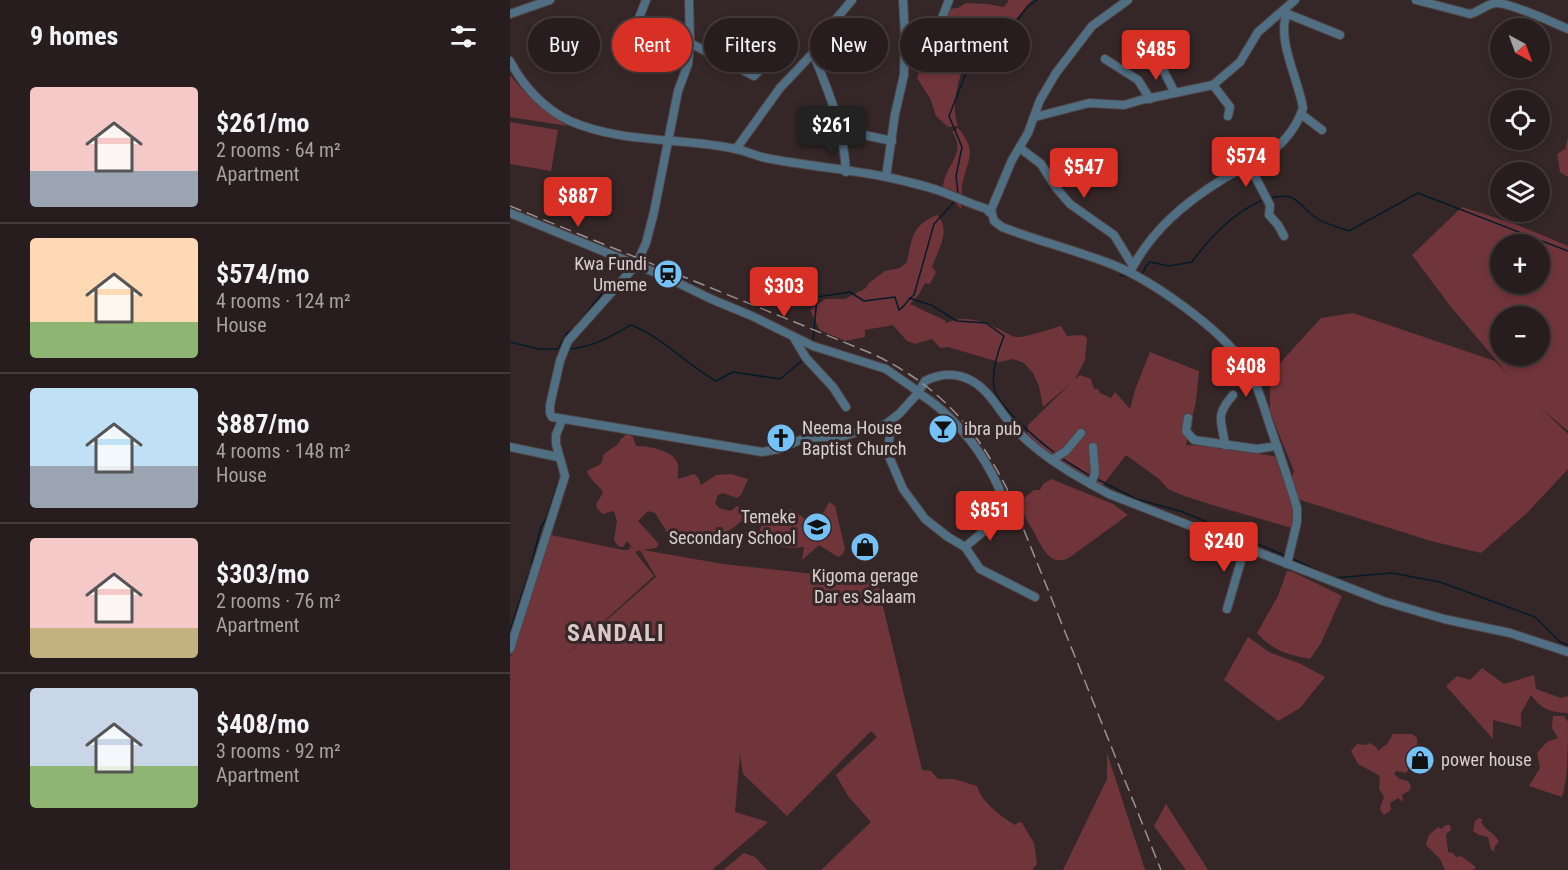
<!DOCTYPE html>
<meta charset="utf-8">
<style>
body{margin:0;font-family:"Roboto Condensed",sans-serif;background:#302627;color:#f1f3f6;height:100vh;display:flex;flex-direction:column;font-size:22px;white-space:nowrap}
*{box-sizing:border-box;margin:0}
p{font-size:20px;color:#a5a2a4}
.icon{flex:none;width:33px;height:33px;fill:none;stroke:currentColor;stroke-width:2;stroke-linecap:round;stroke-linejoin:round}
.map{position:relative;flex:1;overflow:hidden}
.details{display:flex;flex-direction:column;background:#281d1e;width:510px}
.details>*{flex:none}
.banner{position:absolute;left:18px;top:18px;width:570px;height:54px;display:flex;gap:12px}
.needle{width:39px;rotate:139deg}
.controls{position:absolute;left:980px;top:18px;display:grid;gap:12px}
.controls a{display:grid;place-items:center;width:60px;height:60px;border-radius:50%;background:#281d1e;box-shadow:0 3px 9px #0003,0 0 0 2px #443b3c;font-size:30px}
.price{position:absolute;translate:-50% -51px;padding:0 14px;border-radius:6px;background:#d93025;color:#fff;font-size:20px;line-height:39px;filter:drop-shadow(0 2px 3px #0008)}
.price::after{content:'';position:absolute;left:50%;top:36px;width:18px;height:14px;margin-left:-9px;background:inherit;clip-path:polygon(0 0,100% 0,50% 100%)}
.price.current{background:#222;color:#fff}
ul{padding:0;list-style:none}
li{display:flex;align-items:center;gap:18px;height:150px;padding:0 30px}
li+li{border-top:2px solid #443b3c}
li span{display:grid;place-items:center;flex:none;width:168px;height:120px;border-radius:6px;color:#555}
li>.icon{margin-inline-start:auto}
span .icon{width:72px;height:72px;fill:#fffc;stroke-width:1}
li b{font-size:26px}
h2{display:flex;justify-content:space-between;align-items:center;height:72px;padding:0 30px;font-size:26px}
.tag{padding:0 21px;border-radius:27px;background:#281d1e;box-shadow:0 3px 9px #0003,0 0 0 2px #443b3c;font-size:21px;line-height:54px}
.tag.current{background:#d93025;color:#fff}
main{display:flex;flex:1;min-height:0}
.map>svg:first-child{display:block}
.green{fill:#70353b;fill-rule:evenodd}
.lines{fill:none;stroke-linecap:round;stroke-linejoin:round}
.stream{stroke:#041b2a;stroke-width:1.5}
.minor-casing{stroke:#4f4243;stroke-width:10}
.minor{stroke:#516f83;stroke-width:8}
.rail{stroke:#9c9091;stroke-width:1.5;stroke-dasharray:12 6;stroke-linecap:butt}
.labels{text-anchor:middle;stroke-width:6;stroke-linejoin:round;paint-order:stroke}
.poi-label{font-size:18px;fill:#d8cecf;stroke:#352728;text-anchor:start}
.district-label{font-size:24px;font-weight:bold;letter-spacing:1.5px;fill:#dbc9c9;stroke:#352728}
</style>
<main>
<section class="details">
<h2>9 homes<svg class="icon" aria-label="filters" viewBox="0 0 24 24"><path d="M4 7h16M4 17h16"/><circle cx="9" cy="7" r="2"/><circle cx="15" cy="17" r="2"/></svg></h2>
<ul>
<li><span style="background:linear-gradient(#f6c9c9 70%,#9aa5b1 0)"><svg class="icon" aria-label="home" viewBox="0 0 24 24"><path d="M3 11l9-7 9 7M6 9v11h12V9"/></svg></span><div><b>$261/mo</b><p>2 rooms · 64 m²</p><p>Apartment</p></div></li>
<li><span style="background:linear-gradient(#ffd9b3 70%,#8fb573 0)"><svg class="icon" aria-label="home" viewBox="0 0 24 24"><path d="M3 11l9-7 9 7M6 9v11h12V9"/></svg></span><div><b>$574/mo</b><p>4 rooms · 124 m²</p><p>House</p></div></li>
<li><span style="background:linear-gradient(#bfe0f5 65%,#9aa5b1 0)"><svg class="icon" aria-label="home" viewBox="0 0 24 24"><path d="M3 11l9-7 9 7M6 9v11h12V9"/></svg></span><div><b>$887/mo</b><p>4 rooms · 148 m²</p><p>House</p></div></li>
<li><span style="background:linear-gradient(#f6c9c9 75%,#c2b280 0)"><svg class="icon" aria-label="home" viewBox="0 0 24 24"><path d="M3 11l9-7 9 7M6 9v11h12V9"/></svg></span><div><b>$303/mo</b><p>2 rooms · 76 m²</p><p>Apartment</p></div></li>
<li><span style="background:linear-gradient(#c9d6e8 65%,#8fb573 0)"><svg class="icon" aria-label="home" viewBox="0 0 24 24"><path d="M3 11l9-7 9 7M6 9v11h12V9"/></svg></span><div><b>$408/mo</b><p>3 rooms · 92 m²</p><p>Apartment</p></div></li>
</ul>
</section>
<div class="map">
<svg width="1058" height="870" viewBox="0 0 1058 870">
<rect width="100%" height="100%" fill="#352728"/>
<g class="green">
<path d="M499,0H522L503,23L461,43C454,69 438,99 448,126L438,127L426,116L420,98L407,78L438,9L448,8L456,3L477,4L494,7Z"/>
<path d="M0,75C18,97 33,110 58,126L0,117Z"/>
<polygon points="0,122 48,130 41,171 0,164"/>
<path d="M448,128C468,152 458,158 452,185C451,192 452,201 451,209L433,188C434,165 458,154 442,132Z"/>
<polygon points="1058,138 1058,177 1050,172 1047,154 1055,149"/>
<path d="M952,207L1005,224L1058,246V431L1031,408L1058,434V469L1017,513L971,553L921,541L784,498L788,523L782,528L699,504L669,494L658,489L649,479L616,455L592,486L557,466L517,438L518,425L562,382L533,407L529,386L523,373L514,363L503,359L489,362L438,347L430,348L422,339L405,344L397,341L383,325L355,330V337L335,341L310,330L300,310L315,299H335L356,288L359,283L375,271L390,268L397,262C402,238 402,225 427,215C442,230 428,249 422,267L426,272L420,284L415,283L409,294L400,304L436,321L435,324C453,313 476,322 493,331C497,333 501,336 506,337C515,338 540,329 551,326L557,336L572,335L577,338L575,360L565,379L570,375L581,379L584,389H588L590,393L601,398L605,392L620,409L625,390L640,352L689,371L686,401L676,445L706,447L764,456L777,470L780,482L784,471L760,412V374L811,318L843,313L985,361L998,374L941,307L902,255ZM990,244H1029V284H990ZM990,316H1029V356H990Z"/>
<path d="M118,433L123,437L126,446C138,446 165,450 168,465C169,470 167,474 168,479L184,474L188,477L191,485L206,475L221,474L238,479L231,495L227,498L213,493L208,495L205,503L209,508L221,511L227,506L236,511V516C205,550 194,528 157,532L145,513L138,511L128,521L149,544L146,548L133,550L213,564L367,581L412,770L421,771L428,779H444L467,786C471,802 492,817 505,825L509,822L512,823L524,843L527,864L522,870H311L361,822L338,796L326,775L367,737L361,731L277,816L233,774L230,754L225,812L258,822L202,870H0V658L41,535L113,550H119L120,546L124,550L117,541L113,547L108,546L104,540L107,521L104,511L93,514L87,509L86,504L93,493C90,484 79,481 77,471L89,465L92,462L93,455L108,444L111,439ZM130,550L146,577L46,664L144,576L125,552Z"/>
<path d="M541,479L603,504L618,515L560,557C538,570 530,541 521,527C517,521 513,514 511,506L514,498L524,490H530L533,484Z"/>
<path d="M319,502L325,506L335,549L333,554L328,557L309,545L292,560L294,547C275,549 261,547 249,532L256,514L267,517L281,509L297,520L314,512Z"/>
<path d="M777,571L783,572L832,596L811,643L800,659C776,654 764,651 747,633L768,596Z"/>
<polygon points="738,637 759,652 791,664 815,677 790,708 768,721 714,680"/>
<path d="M972,668L994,684L1024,675L1026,689L1051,698L1058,696V713C1041,713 1030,708 1021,695L1011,713V727L983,720V739L936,686L947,676L960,680Z"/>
<path d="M1043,716H1054L1058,722C1058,741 1058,782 1052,797L1019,786L1030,768L1027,753L1037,742L1048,738L1042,728Z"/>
<path d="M883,734H902L907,738V747L899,755L901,765L896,773L886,771L884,774L890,779L898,781L901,786L900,790L892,795L893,802L888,798L880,803L881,810L874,815C867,808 872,804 874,797L869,789L870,776L848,764L841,751L847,744L856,745L860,743L867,748L868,751L877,744Z"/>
<polygon points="597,753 635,870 553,870 597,779"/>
<polygon points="656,804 698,870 676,870 644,826"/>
<path d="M969,818L973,819L971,822C974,829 984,833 989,841L984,848L985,852L981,850L978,837L969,835L963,831L965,821Z"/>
<polygon points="936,825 940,825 941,830 936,834 938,852 943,853 946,857 951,856 966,867 963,870 935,870 930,859 916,845 919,835 928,827 931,829"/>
<polygon points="234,853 245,857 257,870 213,870"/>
</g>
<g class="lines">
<g class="stream">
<polyline points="448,193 446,176 452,147 439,116 464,53 492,39 518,6 527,0"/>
<path d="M761,198C787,191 788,205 806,218C815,224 829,227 839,231L908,193L1058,251"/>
<polyline points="610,275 621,277"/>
<path d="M632,275L636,266L640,262L659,266L682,262C700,237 724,212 753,200"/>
<path d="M399,298L421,305L447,321L476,323L494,336C488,351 481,371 484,387C486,405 530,442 545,453"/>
<polyline points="0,342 28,349 48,349 56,334 64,329 94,291 101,286"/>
<path d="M303,342L307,297L340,292L354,301L385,297L389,310C395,306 398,299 404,295L424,224L446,200"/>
<path d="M57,349C80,349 102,336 121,325C152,337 176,364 206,381L223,372L270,379L293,360"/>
<polyline points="551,458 580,476"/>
<polyline points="587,479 626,499 673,512 776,556"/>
<polyline points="781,558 817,575"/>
<polyline points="21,565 31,527 37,517 48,482"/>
<polyline points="824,578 882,573 930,582 1025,617 1050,642 1058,645"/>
<polyline points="0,630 19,573"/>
</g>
<g class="minor-casing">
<g id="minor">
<path d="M179,0L180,43L178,64L168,91L144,212L136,243L126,265L58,341L50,361L40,405V413L42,417L252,452L269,449L295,438L334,436L376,424L389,414L408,393L415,381C431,373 446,372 462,381C482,392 492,417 508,432C534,458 567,477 599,494L873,601L934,619L1000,633L1058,652"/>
<path d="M906,0L960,14C969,12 976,4 986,3C999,2 1044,23 1058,29"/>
<polyline points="773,12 830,35"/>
<polyline points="0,14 40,0"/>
<polyline points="134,42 122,36 136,0"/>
<polyline points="180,43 244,76 255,65 268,39"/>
<polyline points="421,47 439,0"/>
<path d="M303,53C320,96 333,124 336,172"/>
<polyline points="647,58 665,93"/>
<polyline points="595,59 628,80 640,99"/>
<path d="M0,61C13,86 34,109 60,121C113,144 171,137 226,149C236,151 246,156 256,158C296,166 337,169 377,177C395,181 413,185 430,191C447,197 464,206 481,210L484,221L492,227C528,241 565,250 601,264C642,280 711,329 735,365C748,384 754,408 761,429C770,455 779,481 787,508V522L777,564"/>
<polyline points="703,85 720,107 718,116"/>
<polyline points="791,114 812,130"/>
<polyline points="525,117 579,103 614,105 631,100 703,85 730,62 748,32 785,0"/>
<polyline points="331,130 382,141"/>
<polyline points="510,148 531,164 547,189 560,204 604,235 623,266"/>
<polyline points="226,149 270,88 303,53 316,31 342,0"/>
<polyline points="739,165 760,205 759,215 768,225 774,236"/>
<polyline points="376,177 385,114 394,75 395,36 393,0"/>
<polyline points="479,212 481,210 502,160 518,133 530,100 546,73 582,26 618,0"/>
<polyline points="0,213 156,277 201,299 242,316 303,346 376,369 409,392"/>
<path d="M620,272C641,231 674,203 713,179C723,172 735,169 746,162C767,150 785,132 793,108C789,81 766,39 777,13"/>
<polyline points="284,338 296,358 323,387 336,407"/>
<polyline points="678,418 676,431 684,440 747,449 767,446"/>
<path d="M381,421L378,454L393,489L415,519L438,537L455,547L493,515C500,498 471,454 460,440C446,423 428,404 408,393"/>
<path d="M715,445C712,420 704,417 723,395"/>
<polyline points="0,447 48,457"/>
<polyline points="542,460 556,451 571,433"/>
<polyline points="581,484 585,473 583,447"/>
<polyline points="455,547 470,569 525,597"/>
<polyline points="717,609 735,547"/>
<polyline points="0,649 55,476 46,444 46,435 52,420"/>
</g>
</g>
<use href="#minor" class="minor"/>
<path class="rail" d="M0,206L363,354C428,385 468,429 499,493L651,870"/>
</g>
<defs>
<g id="station-disc" transform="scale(1.5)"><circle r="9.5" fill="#73c1f5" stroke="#352728"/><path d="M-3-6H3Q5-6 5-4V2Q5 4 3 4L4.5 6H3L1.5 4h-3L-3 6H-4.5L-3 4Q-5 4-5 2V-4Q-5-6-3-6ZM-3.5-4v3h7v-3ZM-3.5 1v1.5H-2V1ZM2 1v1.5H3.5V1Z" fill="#111"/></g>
<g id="bar-disc" transform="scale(1.5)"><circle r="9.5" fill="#73c1f5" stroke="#352728"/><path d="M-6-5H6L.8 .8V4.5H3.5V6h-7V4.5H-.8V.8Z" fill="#111"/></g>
<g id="church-disc" transform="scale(1.5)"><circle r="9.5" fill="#73c1f5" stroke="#352728"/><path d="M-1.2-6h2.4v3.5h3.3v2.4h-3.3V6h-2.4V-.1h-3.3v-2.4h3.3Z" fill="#111"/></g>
<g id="school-disc" transform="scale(1.5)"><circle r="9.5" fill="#73c1f5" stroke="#352728"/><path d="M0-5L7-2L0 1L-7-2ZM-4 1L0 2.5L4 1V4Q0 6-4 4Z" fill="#111"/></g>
<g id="shop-disc" transform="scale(1.5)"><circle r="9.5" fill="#73c1f5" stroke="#352728"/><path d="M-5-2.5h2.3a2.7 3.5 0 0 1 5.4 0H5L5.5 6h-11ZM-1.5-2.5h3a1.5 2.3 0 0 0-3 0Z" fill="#111"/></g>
</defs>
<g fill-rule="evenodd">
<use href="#station-disc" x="158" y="274"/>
<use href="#bar-disc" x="433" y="429"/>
<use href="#church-disc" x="271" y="438"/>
<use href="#school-disc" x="307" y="527"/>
<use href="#shop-disc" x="355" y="547"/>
<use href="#shop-disc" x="910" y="760"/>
</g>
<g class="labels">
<g class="poi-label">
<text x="137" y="270" text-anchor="end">Kwa Fundi<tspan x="137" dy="21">Umeme</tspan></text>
<text x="292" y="434">Neema House<tspan x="292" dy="21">Baptist Church</tspan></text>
<text x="454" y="435">ibra pub</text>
<text x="286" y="523" text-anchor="end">Temeke<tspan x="286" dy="21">Secondary School</tspan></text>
<text x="355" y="582" text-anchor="middle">Kigoma gerage<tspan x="355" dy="21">Dar es Salaam</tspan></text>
<text x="931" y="766">power house</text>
</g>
<g class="district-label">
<text x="106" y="641">SANDALI</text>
</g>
</g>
</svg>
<div class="controls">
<a><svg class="needle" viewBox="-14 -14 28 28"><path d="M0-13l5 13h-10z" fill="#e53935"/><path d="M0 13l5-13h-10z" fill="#a5a2a4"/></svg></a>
<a><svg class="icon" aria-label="locate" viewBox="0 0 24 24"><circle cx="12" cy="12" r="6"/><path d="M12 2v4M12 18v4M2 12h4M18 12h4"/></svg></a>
<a><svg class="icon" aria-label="layers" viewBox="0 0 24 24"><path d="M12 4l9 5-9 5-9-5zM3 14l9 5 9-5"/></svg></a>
<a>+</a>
<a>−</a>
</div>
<b class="price" style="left:646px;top:81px">$485</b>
<b class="price current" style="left:322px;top:157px">$261</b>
<b class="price" style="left:736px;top:188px">$574</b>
<b class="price" style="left:574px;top:199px">$547</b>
<b class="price" style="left:68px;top:228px">$887</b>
<b class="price" style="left:274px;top:318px">$303</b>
<b class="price" style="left:736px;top:398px">$408</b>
<b class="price" style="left:480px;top:542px">$851</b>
<b class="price" style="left:714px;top:573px">$240</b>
<div class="banner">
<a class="tag">Buy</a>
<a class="tag current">Rent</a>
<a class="tag">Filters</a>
<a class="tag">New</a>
<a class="tag">Apartment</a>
</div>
</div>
</main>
